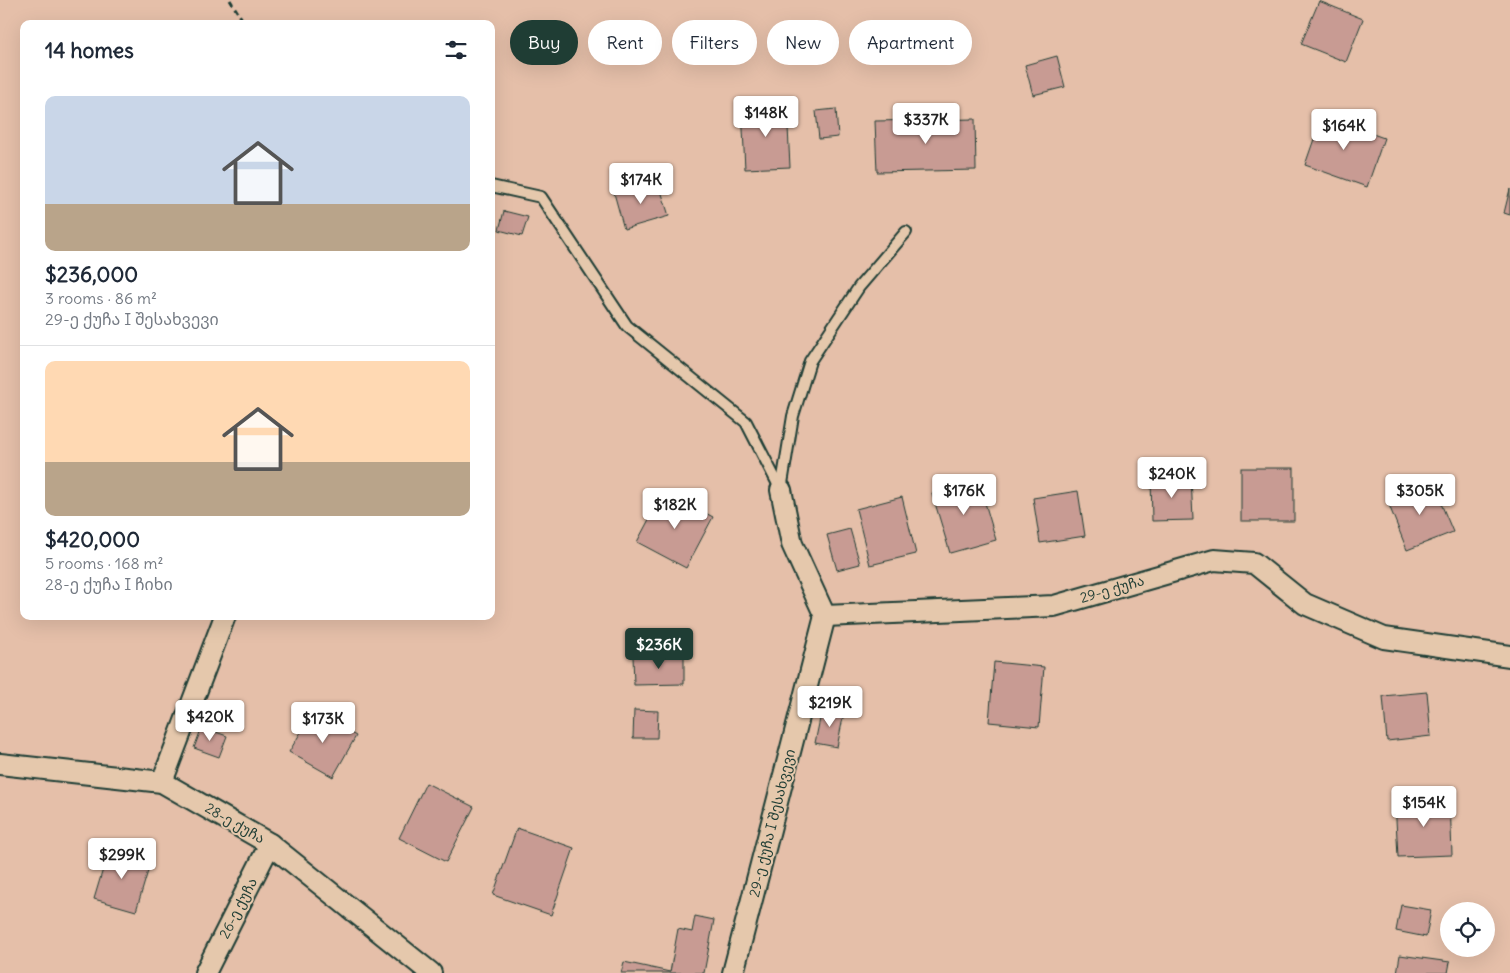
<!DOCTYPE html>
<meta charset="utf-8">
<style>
body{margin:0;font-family:Delius,"Noto Sans Georgian",sans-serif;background:#f2f2f3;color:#1f2937;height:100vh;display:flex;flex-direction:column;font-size:19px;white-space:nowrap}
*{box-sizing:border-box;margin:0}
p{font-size:16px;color:#747a83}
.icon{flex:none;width:28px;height:28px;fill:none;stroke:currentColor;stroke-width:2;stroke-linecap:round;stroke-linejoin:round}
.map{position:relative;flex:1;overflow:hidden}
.side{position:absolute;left:20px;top:20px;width:475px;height:600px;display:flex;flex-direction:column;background:#fff;border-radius:10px;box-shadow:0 5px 20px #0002}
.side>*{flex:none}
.guide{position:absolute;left:510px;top:20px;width:475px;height:45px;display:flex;gap:10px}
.fabs{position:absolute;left:1440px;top:902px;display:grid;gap:10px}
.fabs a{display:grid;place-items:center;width:55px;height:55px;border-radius:50%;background:#fff;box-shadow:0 5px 20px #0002;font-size:25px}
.price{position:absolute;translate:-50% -42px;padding:0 11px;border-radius:5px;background:#fff;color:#222;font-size:16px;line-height:32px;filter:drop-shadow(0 1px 2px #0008)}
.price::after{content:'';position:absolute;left:50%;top:30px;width:15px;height:11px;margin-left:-8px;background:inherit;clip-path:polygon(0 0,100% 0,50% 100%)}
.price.selected{background:#1f3d34;color:#fff}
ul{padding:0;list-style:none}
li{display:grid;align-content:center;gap:10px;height:265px;padding:0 25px}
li+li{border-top:1px solid #e0e1e3}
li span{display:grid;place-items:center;height:155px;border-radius:10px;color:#555}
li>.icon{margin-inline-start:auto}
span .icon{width:90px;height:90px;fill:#fffc;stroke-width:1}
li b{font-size:21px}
h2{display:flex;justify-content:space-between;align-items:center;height:60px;padding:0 25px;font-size:21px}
.tag{padding:0 18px;border-radius:22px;background:#fff;box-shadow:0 5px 20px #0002;font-size:18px;line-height:45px}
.tag.selected{background:#1f3d34;color:#fff}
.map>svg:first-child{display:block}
.building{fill:#c89b93;stroke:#1f3d34}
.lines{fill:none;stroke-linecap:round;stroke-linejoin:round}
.service-casing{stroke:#1f3d34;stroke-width:14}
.minor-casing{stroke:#1f3d34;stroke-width:24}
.path{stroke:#1f3d34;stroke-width:3;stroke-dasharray:5 4;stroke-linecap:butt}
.service{stroke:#e5c8ac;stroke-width:10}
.minor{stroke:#e5c8ac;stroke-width:20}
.labels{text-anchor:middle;stroke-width:4;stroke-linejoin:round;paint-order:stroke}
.street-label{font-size:14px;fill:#1f3d34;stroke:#e5c8ac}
</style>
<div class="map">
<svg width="1510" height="973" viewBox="0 0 1510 973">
<rect width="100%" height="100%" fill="#e5bfa9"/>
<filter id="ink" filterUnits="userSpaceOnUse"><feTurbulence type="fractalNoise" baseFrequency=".02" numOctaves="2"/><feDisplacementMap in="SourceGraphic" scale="10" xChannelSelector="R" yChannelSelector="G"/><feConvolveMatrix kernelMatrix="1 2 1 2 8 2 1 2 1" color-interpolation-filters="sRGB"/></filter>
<g filter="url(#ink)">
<g class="building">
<polygon points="1319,1 1363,19 1346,62 1301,44"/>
<polygon points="1057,56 1065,87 1033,95 1025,65"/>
<polygon points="787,107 790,167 745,169 742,109"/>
<polygon points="836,109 838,137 819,139 816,111"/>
<polygon points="1322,116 1384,138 1367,187 1305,165"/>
<polygon points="975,119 976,170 877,172 875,121"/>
<polygon points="658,181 669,216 624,229 614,193"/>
<polygon points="1510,189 1510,215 1504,213"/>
<polygon points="504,211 528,217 522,236 499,230"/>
<rect x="1241" y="468" width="53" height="53"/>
<polygon points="1191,476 1193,520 1152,521 1151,477"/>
<polygon points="978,479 996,540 950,553 932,493"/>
<polygon points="1432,482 1453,532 1407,550 1387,500"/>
<polygon points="664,491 713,517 686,568 637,542"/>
<polygon points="1078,491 1085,536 1040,543 1033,498"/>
<polygon points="902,497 916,554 870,565 856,509"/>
<polygon points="850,529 860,564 837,570 827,535"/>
<polygon points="684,655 684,684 634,685 633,656"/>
<polygon points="994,662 1044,667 1039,727 989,722"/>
<polygon points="1427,692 1431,736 1387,741 1383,696"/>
<polygon points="822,709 844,713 837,747 815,743"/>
<polygon points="634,710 658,711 657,738 633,738"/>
<polygon points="313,712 356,736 333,777 289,752"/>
<polygon points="202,727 227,736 219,757 194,748"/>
<polygon points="426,783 474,807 446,862 399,838"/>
<polygon points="1450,800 1452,855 1398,857 1395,801"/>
<polygon points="517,828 574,848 551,915 493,895"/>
<polygon points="109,849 151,861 136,911 94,899"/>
<polygon points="1401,905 1431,910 1426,937 1396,931"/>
<polygon points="695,916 714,920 704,973 621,973 624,962 670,972 678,929 692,932"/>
<polygon points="1400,955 1450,962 1448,973 1397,973"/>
</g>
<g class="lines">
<g class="service-casing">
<g id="service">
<polyline points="491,186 541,197 627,326 746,422 781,490"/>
<polyline points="781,490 793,416 810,361 859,287 906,232"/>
</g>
</g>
<g class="minor-casing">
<g id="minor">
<polyline points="781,490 792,544 825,616 1054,606 1214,560 1254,563 1305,604 1384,638 1510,656"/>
<polyline points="0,764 162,782 270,844 431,973"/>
<polyline points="162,782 225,616"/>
<polyline points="205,973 270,844"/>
<polyline points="733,973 825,616"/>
</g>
</g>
<polyline class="path" points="230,0 245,24"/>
<use href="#service" class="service"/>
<use href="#minor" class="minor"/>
</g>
</g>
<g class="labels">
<g class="street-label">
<text transform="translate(1112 589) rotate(-16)" y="5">29-ე ქუჩა</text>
<text transform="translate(235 823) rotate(30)" y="5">28-ე ქუჩა</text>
<text transform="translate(772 823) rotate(-76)" y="5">29-ე ქუჩა I შესახვევი</text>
<text transform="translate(238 908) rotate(-63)" y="5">26-ე ქუჩა</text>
</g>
</g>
</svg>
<div class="fabs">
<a><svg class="icon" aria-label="locate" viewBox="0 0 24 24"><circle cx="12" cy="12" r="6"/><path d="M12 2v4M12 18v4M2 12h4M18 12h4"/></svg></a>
</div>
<b class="price" style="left:766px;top:138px">$148K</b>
<b class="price" style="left:926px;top:145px">$337K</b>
<b class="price" style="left:1344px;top:151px">$164K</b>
<b class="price" style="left:641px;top:205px">$174K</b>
<b class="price" style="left:1172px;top:499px">$240K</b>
<b class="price" style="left:964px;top:516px">$176K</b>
<b class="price" style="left:1420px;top:516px">$305K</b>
<b class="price" style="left:675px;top:530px">$182K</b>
<b class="price selected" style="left:659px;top:670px">$236K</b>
<b class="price" style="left:830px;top:728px">$219K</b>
<b class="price" style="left:210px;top:742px">$420K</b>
<b class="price" style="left:323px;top:744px">$173K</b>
<b class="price" style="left:1424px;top:828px">$154K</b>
<b class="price" style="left:122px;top:880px">$299K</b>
<div class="guide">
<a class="tag selected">Buy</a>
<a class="tag">Rent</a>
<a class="tag">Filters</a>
<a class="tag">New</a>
<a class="tag">Apartment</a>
</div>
<section class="side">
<h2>14 homes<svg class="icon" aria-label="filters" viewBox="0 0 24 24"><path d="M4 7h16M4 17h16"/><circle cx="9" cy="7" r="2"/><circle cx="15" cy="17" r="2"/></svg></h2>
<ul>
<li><span style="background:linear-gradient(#c9d6e8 70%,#b9a48a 0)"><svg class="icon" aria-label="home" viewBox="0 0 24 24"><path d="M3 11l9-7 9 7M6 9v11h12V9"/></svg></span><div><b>$236,000</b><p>3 rooms · 86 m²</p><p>29-ე ქუჩა I შესახვევი</p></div></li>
<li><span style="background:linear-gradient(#ffd9b3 65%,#b9a48a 0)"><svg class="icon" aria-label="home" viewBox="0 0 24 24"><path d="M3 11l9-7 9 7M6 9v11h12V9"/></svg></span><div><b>$420,000</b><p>5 rooms · 168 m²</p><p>28-ე ქუჩა I ჩიხი</p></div></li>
</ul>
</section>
</div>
